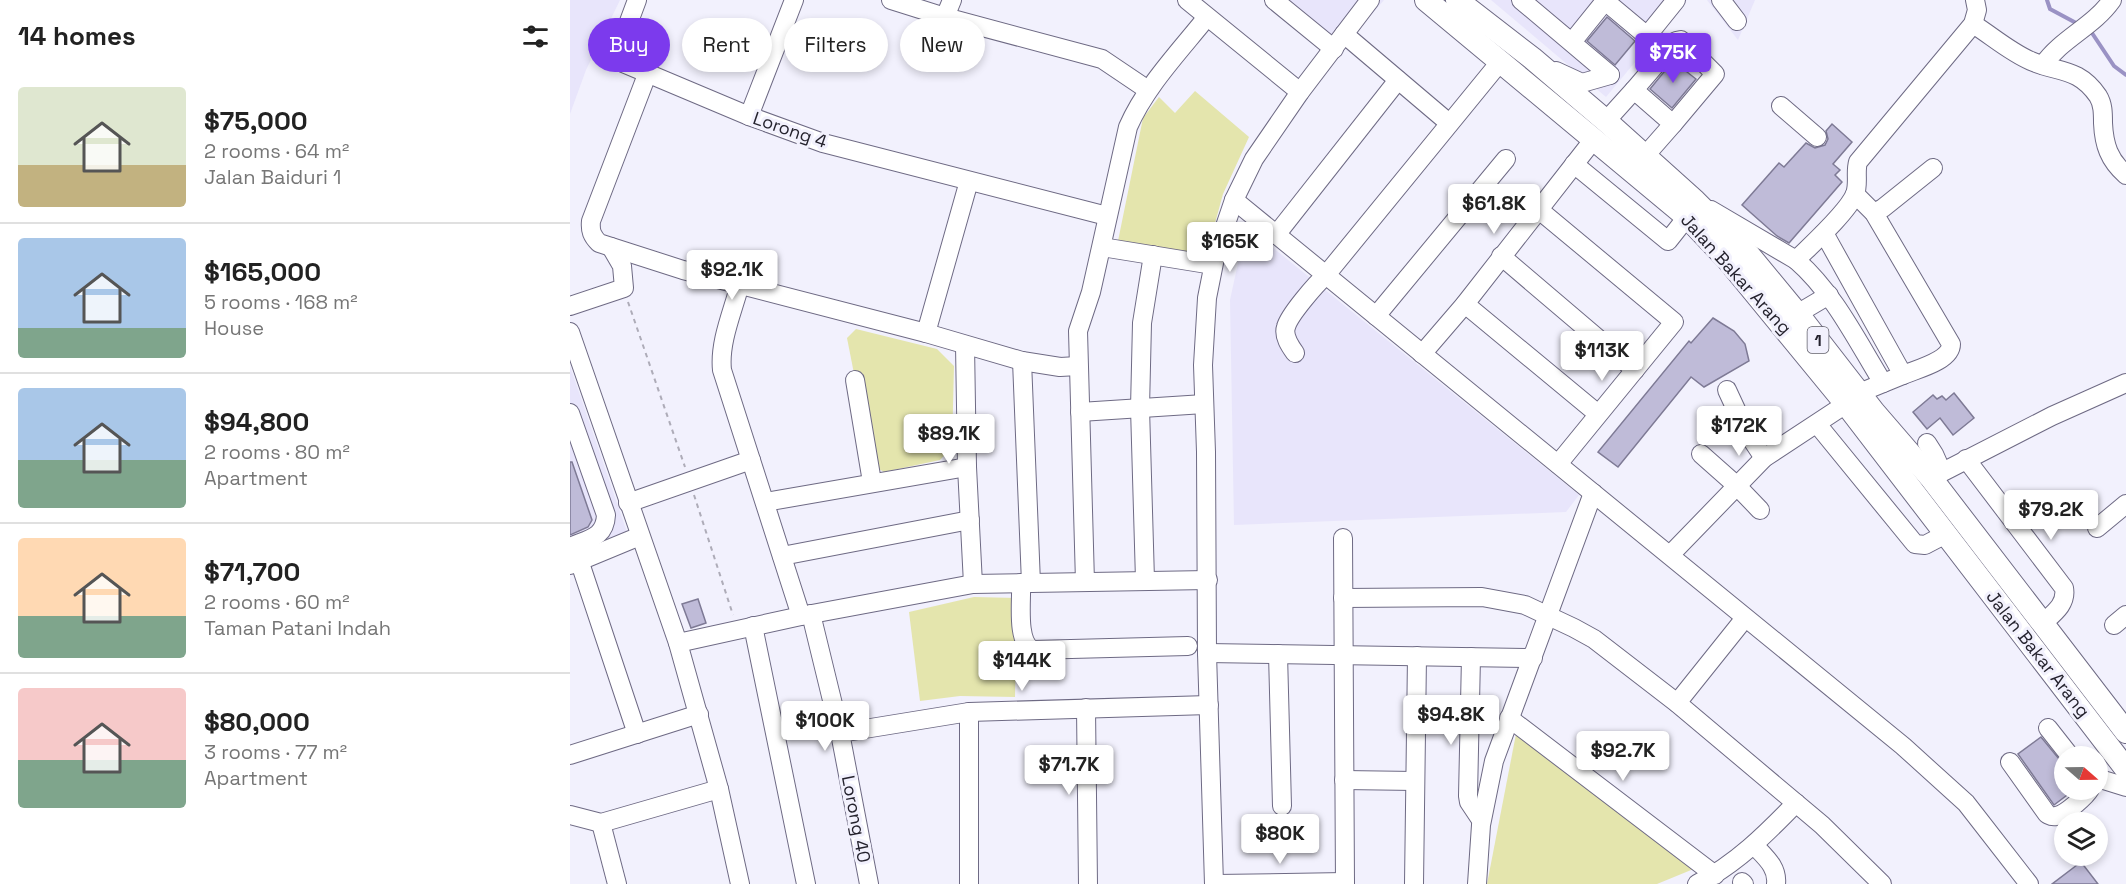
<!DOCTYPE html>
<meta charset="utf-8">
<style>
body{margin:0;font-family:"Space Grotesk",sans-serif;background:#f6f6f6;color:#222;height:100vh;display:flex;flex-direction:column;font-size:22px;white-space:nowrap}
*{box-sizing:border-box;margin:0}
p{font-size:20px;color:#767676}
.icon{flex:none;width:33px;height:33px;fill:none;stroke:currentColor;stroke-width:2;stroke-linecap:round;stroke-linejoin:round}
.map{position:relative;flex:1;overflow:hidden}
.details{display:flex;flex-direction:column;background:#fff;width:570px}
.details>*{flex:none}
.guide{position:absolute;left:18px;top:18px;width:570px;height:54px;display:flex;gap:12px}
.needle{width:39px;rotate:110deg}
.tools{position:absolute;left:1484px;top:746px;display:grid;gap:12px}
.tools a{display:grid;place-items:center;width:54px;height:54px;border-radius:50%;background:#fff;box-shadow:0 3px 9px #0003;font-size:30px}
.price{position:absolute;translate:-50% -51px;padding:0 14px;border-radius:6px;background:#fff;color:#222;font-size:20px;line-height:39px;filter:drop-shadow(0 2px 3px #0008)}
.price::after{content:'';position:absolute;left:50%;top:36px;width:18px;height:14px;margin-left:-9px;background:inherit;clip-path:polygon(0 0,100% 0,50% 100%)}
.price.selected{background:#7c3aed;color:#fff}
ul{padding:0;list-style:none}
li{display:flex;align-items:center;gap:18px;height:150px;padding:0 18px}
li+li{border-top:2px solid #e0e0e0}
li span{display:grid;place-items:center;flex:none;width:168px;height:120px;border-radius:6px;color:#555}
li>.icon{margin-inline-start:auto}
span .icon{width:72px;height:72px;fill:#fffc;stroke-width:1}
li b{font-size:26px}
h2{display:flex;justify-content:space-between;align-items:center;height:72px;padding:0 18px;font-size:26px}
.pill{padding:0 21px;border-radius:27px;background:#fff;box-shadow:0 3px 9px #0003;font-size:21px;line-height:54px}
.pill.selected{background:#7c3aed;color:#fff}
main{display:flex;flex:1;min-height:0}
.map>svg:first-child{display:block}
.built{fill:#e8e5fb}
.green{fill:#e4e5ad}
.lines{fill:none;stroke-linecap:round;stroke-linejoin:round}
.stream{stroke:#9a92c4;stroke-width:4}
.building{fill:#bfbbd8;stroke:#7e7a95;stroke-width:1.5}
.minor-casing{stroke:#6e6a84;stroke-width:20}
.major-casing{stroke:#6e6a84;stroke-width:24}
.path{stroke:#aeacb8;stroke-width:2;stroke-dasharray:4.5 4.5;stroke-linecap:butt}
.minor{stroke:#fff;stroke-width:18}
.major{stroke:#fff;stroke-width:22}
.labels{text-anchor:middle;stroke-width:6;stroke-linejoin:round;paint-order:stroke}
.shield{fill:#f2f1fd;stroke:#62606b;stroke-width:1.5}
.shield-label{font-size:16px;font-weight:bold;fill:#24222d}
.street-label{font-size:18px;fill:#24222d;stroke:#f2f1fd}
</style>
<main>
<section class="details">
<h2>14 homes<svg class="icon" aria-label="filters" viewBox="0 0 24 24"><path d="M4 7h16M4 17h16"/><circle cx="9" cy="7" r="2"/><circle cx="15" cy="17" r="2"/></svg></h2>
<ul>
<li><span style="background:linear-gradient(#dfe7d0 65%,#c2b280 0)"><svg class="icon" aria-label="home" viewBox="0 0 24 24"><path d="M3 11l9-7 9 7M6 9v11h12V9"/></svg></span><div><b>$75,000</b><p>2 rooms · 64 m²</p><p>Jalan Baiduri 1</p></div></li>
<li><span style="background:linear-gradient(#a9c7e8 75%,#7fa58c 0)"><svg class="icon" aria-label="home" viewBox="0 0 24 24"><path d="M3 11l9-7 9 7M6 9v11h12V9"/></svg></span><div><b>$165,000</b><p>5 rooms · 168 m²</p><p>House</p></div></li>
<li><span style="background:linear-gradient(#a9c7e8 60%,#7fa58c 0)"><svg class="icon" aria-label="home" viewBox="0 0 24 24"><path d="M3 11l9-7 9 7M6 9v11h12V9"/></svg></span><div><b>$94,800</b><p>2 rooms · 80 m²</p><p>Apartment</p></div></li>
<li><span style="background:linear-gradient(#ffd9b3 65%,#7fa58c 0)"><svg class="icon" aria-label="home" viewBox="0 0 24 24"><path d="M3 11l9-7 9 7M6 9v11h12V9"/></svg></span><div><b>$71,700</b><p>2 rooms · 60 m²</p><p>Taman Patani Indah</p></div></li>
<li><span style="background:linear-gradient(#f6c9c9 60%,#7fa58c 0)"><svg class="icon" aria-label="home" viewBox="0 0 24 24"><path d="M3 11l9-7 9 7M6 9v11h12V9"/></svg></span><div><b>$80,000</b><p>3 rooms · 77 m²</p><p>Apartment</p></div></li>
</ul>
</section>
<div class="map">
<svg width="1556" height="884" viewBox="0 0 1556 884">
<rect width="100%" height="100%" fill="#f2f1fd"/>
<g class="built">
<polygon points="0,0 50,0 16,70 0,114"/>
<polygon points="702,0 814,0 768,54"/>
<polygon points="921,0 1117,0 1036,97"/>
<polygon points="1137,0 1185,0 1168,40"/>
<polygon points="676,226 1009,495 996,512 664,525 660,300"/>
<polygon points="0,366 58,535 0,560"/>
</g>
<g class="green">
<polygon points="625,91 679,137 653,194 636,256 548,241 573,118 589,97 605,113"/>
<polygon points="286,329 367,349 384,366 382,447 370,460 314,472 302,465 277,338"/>
<polygon points="404,597 447,598 445,697 390,696 350,701 339,612"/>
<polygon points="946,734 1126,868 1087,884 917,884"/>
</g>
<g class="lines">
<g class="stream">
<polyline points="1477,0 1480,9 1508,24"/>
<polyline points="1520,30 1544,66 1556,75"/>
</g>
</g>
<g class="building">
<polygon points="1037,17 1065,41 1045,65 1017,41"/>
<polygon points="1103,61 1126,79 1102,108 1080,89"/>
<polygon points="1262,124 1282,142 1263,164 1270,170 1265,175 1272,182 1219,243 1207,236 1172,205 1209,163 1214,167 1236,143 1245,148 1255,145 1258,139 1256,131"/>
<polygon points="1143,318 1164,331 1175,344 1179,361 1134,387 1121,377 1048,467 1028,452 1119,341 1121,343"/>
<polygon points="1384,393 1404,418 1383,435 1370,418 1357,429 1343,412 1363,395 1367,399 1372,396 1376,400"/>
<polygon points="0,462 2,462 22,520 18,527 0,535"/>
<polygon points="128,599 136,623 121,628 112,604"/>
<polygon points="1471,737 1494,765 1494,789 1505,789 1484,805 1448,754"/>
<polygon points="1511,862 1528,884 1482,884"/>
</g>
<g class="lines">
<g class="minor-casing">
<g id="minor">
<polyline points="67,0 48,51 48,58 53,63 179,116 253,143 537,216"/>
<polyline points="321,0 375,17 532,59 578,90"/>
<polyline points="617,0 730,92"/>
<polyline points="704,0 764,49"/>
<polyline points="951,0 1040,75"/>
<polyline points="1034,0 1077,36 1106,0"/>
<polyline points="1151,0 1167,21"/>
<polyline points="375,17 382,0"/>
<path d="M1403,24C1422,36 1440,52 1461,61C1488,73 1508,67 1528,96C1533,104 1533,113 1533,123C1534,145 1539,160 1556,175"/>
<polyline points="774,34 879,123"/>
<polyline points="1002,42 1035,1"/>
<path d="M1473,65C1492,38 1523,27 1542,0"/>
<polyline points="986,71 1012,83 1040,75"/>
<path d="M78,72L21,221C20,231 22,236 29,243L113,270L356,333L452,361L490,367L508,366"/>
<polyline points="1064,90 1106,41 1111,40 1145,74 1103,124"/>
<polyline points="1211,106 1247,137"/>
<polyline points="179,116 224,0"/>
<polyline points="1036,121 1064,90 1103,124 1074,157"/>
<polyline points="1004,164 1098,241 1117,217"/>
<path d="M1285,194L1304,213L1381,344C1381,361 1347,369 1333,375"/>
<polyline points="664,200 1333,746 1396,803 1459,884"/>
<polyline points="968,209 1104,322 988,464"/>
<path d="M1141,210L1226,260C1240,246 1278,212 1285,194C1289,184 1285,172 1288,162L1403,24L1407,10L1405,0"/>
<polyline points="1304,213 1313,208 1363,168"/>
<polyline points="1254,233 1333,375 1289,393"/>
<polyline points="706,235 828,80"/>
<polyline points="532,247 643,265"/>
<polyline points="931,256 1065,370"/>
<path d="M1226,260C1264,293 1287,341 1313,383"/>
<path d="M170,284C163,311 149,342 152,370L231,616"/>
<polyline points="895,304 1028,414"/>
<polyline points="0,306 54,288 52,266 41,247"/>
<polyline points="1227,314 1259,295"/>
<polyline points="806,316 936,159"/>
<polyline points="0,332 108,643 149,789 170,884"/>
<polyline points="356,333 399,181"/>
<polyline points="395,345 397,467 403,584"/>
<path d="M725,353C720,346 713,336 716,327C719,315 746,284 756,275L930,62"/>
<polyline points="852,354 895,304 1024,139"/>
<polyline points="452,361 461,583"/>
<polyline points="285,380 302,482"/>
<polyline points="1157,390 1176,431 1194,458"/>
<polyline points="510,412 634,404"/>
<path d="M0,413L36,515C35,538 18,539 0,547"/>
<polyline points="1247,424 1345,544 1355,545 1376,534"/>
<polyline points="1357,443 1364,454 1372,472"/>
<polyline points="1131,454 1166,485 1190,510"/>
<path d="M1396,459L1494,588C1497,604 1484,613 1473,623"/>
<polyline points="1361,478 1482,416 1556,383"/>
<polyline points="195,502 397,467"/>
<polyline points="58,503 181,460"/>
<polyline points="1527,528 1556,504"/>
<polyline points="773,538 775,884"/>
<polyline points="1100,555 1194,458 1276,404"/>
<polyline points="212,556 400,520"/>
<polyline points="9,560 67,734"/>
<polyline points="0,565 70,536"/>
<polyline points="575,580 570,408 572,323 583,255"/>
<path d="M515,582L508,331L521,292L558,127C576,86 609,52 637,17"/>
<path d="M451,583C452,601 446,640 462,650L618,646"/>
<polyline points="773,598 912,597 955,605 1004,628 1024,639 1107,703 1252,825 1312,884"/>
<polyline points="241,614 270,733 299,884"/>
<polyline points="1544,625 1556,615"/>
<polyline points="183,626 236,884"/>
<polyline points="108,643 231,616 403,584 638,580"/>
<polyline points="637,653 963,658"/>
<polyline points="708,654 712,806"/>
<polyline points="901,657 898,796 899,802 911,820"/>
<polyline points="1107,703 1175,618"/>
<polyline points="516,708 518,884"/>
<polyline points="399,712 399,884"/>
<polyline points="939,718 1145,875"/>
<polyline points="1478,728 1500,756"/>
<polyline points="270,733 399,712 639,705"/>
<polyline points="0,755 129,714"/>
<path d="M1440,762L1477,814C1481,816 1482,817 1486,816C1495,815 1516,796 1520,789"/>
<polyline points="1527,778 1556,787"/>
<polyline points="774,780 845,781"/>
<polyline points="0,815 31,823 149,789"/>
<polyline points="31,823 47,884"/>
<path d="M1184,845C1195,857 1208,867 1206,884"/>
<polyline points="1172,882 1174,884"/>
<polyline points="644,884 637,653 636,452 633,365 637,298 646,253 664,200 684,159 730,92 800,0"/>
<polyline points="646,884 775,882"/>
<polyline points="844,884 847,656"/>
<polyline points="907,884 911,825 924,761 1023,493"/>
<path d="M1127,884C1166,864 1196,834 1226,803"/>
</g>
</g>
<g class="major-casing">
<g id="major">
<polyline points="856,0 1117,217 1157,259 1276,404 1556,769"/>
<polyline points="887,0 962,58 1036,121 1125,201 1179,255 1231,318 1304,412 1361,478 1556,732"/>
</g>
</g>
<g class="path">
<polyline points="58,302 115,467"/>
<polyline points="124,495 163,615"/>
</g>
<use href="#minor" class="minor"/>
<use href="#major" class="major"/>
</g>
<g class="labels">
<rect class="shield" x="1237.5" y="327" width="21" height="26" rx="4.5"/>
<g class="shield-label">
<text x="1248" y="346">1</text>
</g>
<g class="street-label">
<text transform="translate(220 130) rotate(19)" y="6">Lorong 4</text>
<text transform="translate(1166 274) rotate(48)" y="6">Jalan Bakar Arang</text>
<text transform="translate(1468 654) rotate(52)" y="6">Jalan Bakar Arang</text>
<text transform="translate(286 819) rotate(79)" y="6">Lorong 40</text>
</g>
</g>
</svg>
<div class="tools">
<a><svg class="needle" viewBox="-14 -14 28 28"><path d="M0-13l5 13h-10z" fill="#e53935"/><path d="M0 13l5-13h-10z" fill="#767676"/></svg></a>
<a><svg class="icon" aria-label="layers" viewBox="0 0 24 24"><path d="M12 4l9 5-9 5-9-5zM3 14l9 5 9-5"/></svg></a>
</div>
<b class="price selected" style="left:1103px;top:84px">$75K</b>
<b class="price" style="left:924px;top:235px">$61.8K</b>
<b class="price" style="left:660px;top:273px">$165K</b>
<b class="price" style="left:162px;top:301px">$92.1K</b>
<b class="price" style="left:1032px;top:382px">$113K</b>
<b class="price" style="left:1169px;top:457px">$172K</b>
<b class="price" style="left:379px;top:465px">$89.1K</b>
<b class="price" style="left:1481px;top:541px">$79.2K</b>
<b class="price" style="left:452px;top:692px">$144K</b>
<b class="price" style="left:881px;top:746px">$94.8K</b>
<b class="price" style="left:255px;top:752px">$100K</b>
<b class="price" style="left:1053px;top:782px">$92.7K</b>
<b class="price" style="left:499px;top:796px">$71.7K</b>
<b class="price" style="left:710px;top:865px">$80K</b>
<div class="guide">
<a class="pill selected">Buy</a>
<a class="pill">Rent</a>
<a class="pill">Filters</a>
<a class="pill">New</a>
</div>
</div>
</main>
